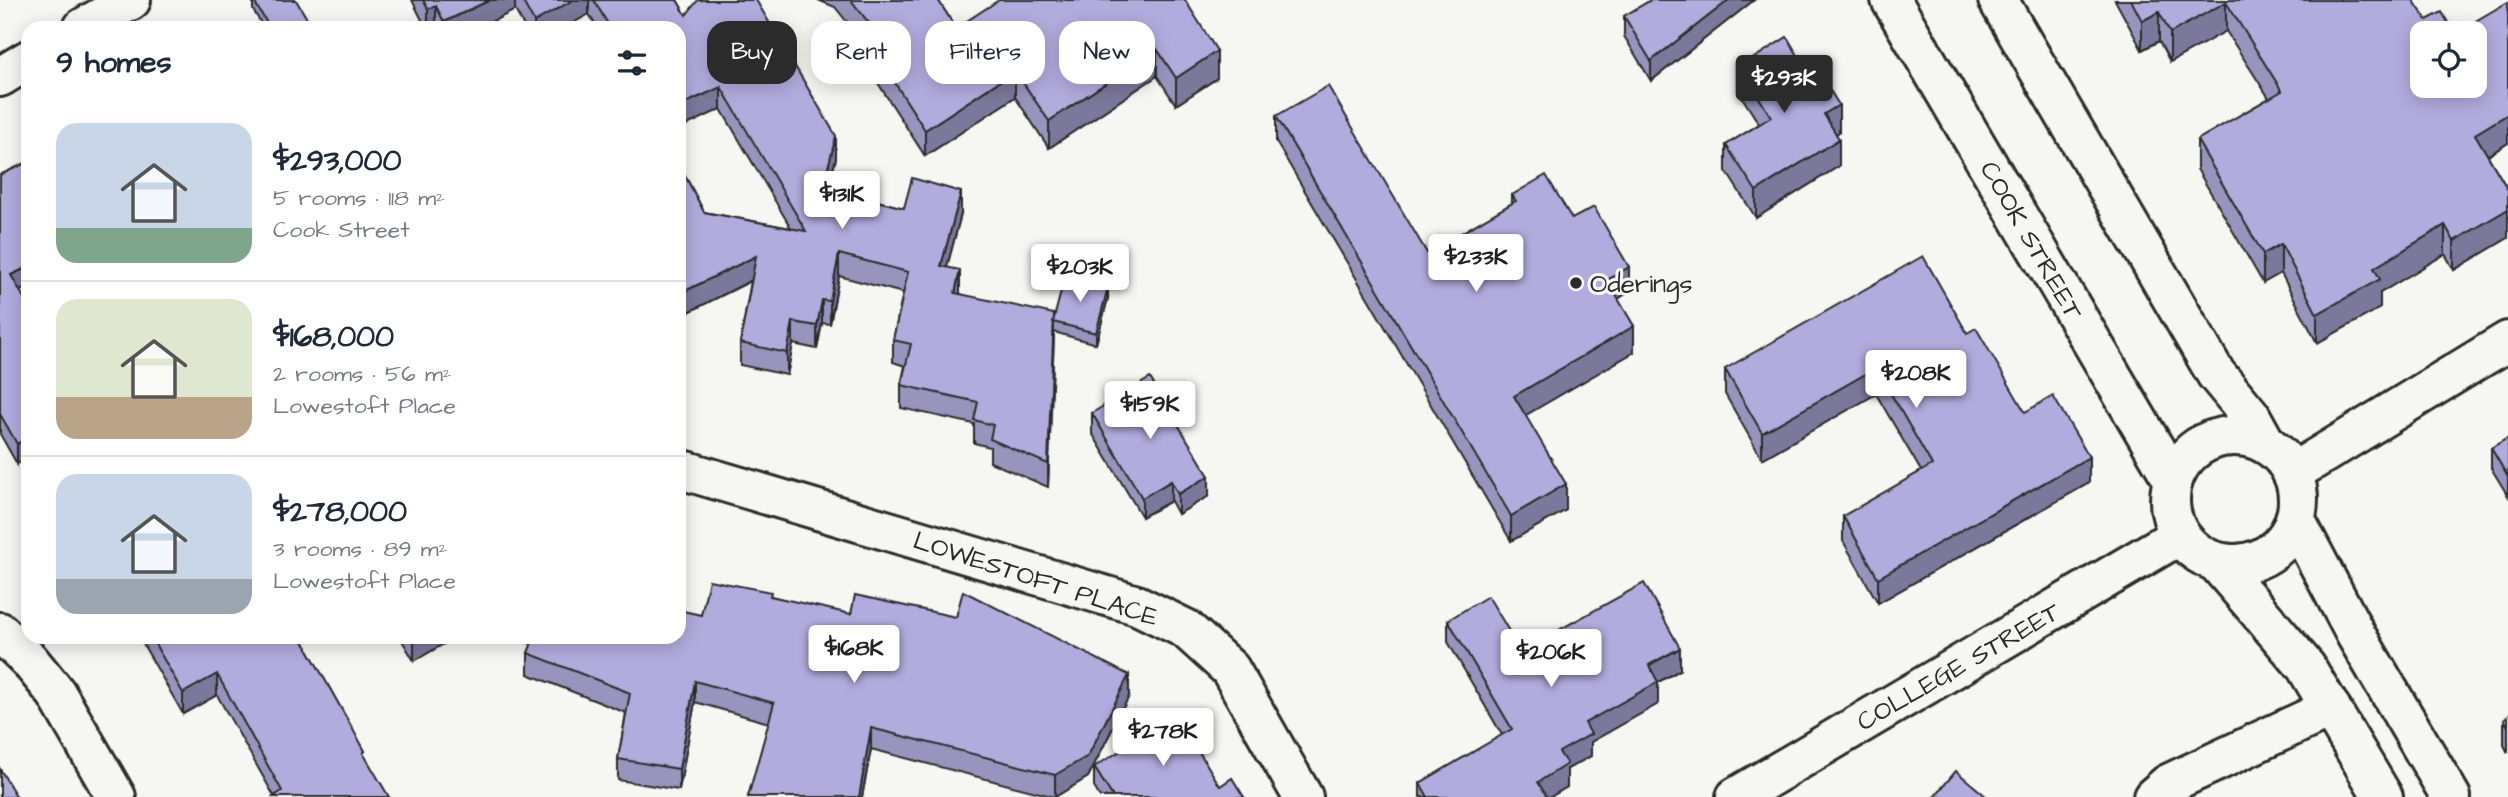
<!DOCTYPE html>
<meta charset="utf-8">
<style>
body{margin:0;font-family:"Architects Daughter",sans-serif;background:#f2f2f3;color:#1f2937;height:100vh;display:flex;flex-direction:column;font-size:26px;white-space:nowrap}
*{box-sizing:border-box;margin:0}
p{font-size:23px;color:#747a83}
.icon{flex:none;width:38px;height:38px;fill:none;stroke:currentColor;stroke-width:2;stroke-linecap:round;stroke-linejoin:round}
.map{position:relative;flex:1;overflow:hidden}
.panel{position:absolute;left:21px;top:21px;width:665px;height:623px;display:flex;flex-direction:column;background:#fff;border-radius:21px;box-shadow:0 4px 18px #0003}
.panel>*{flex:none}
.banner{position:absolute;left:707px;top:21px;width:665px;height:63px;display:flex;gap:14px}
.controls{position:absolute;left:2410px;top:21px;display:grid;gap:14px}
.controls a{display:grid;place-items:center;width:77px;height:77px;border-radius:14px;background:#fff;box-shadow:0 4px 18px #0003;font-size:35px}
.price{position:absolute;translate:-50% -60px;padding:0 16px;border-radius:7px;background:#fff;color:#222;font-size:23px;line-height:46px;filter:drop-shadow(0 2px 4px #0008)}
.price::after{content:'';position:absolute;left:50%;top:42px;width:21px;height:16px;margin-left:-10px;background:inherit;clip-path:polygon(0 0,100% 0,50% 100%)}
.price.selected{background:#2b2b2b;color:#fff}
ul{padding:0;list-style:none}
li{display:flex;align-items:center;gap:21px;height:175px;padding:0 35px}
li+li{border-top:2px solid #e0e1e3}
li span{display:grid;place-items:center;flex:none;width:196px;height:140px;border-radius:21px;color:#555}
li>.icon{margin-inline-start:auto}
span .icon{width:84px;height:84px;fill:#fffc;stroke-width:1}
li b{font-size:30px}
h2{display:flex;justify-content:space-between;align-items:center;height:84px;padding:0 35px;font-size:30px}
.tag{padding:0 24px;border-radius:21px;background:#fff;box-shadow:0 4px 18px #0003;font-size:24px;line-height:63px}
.tag.selected{background:#2b2b2b;color:#fff}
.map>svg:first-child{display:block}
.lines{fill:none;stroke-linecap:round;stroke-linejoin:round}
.minor-casing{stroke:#2b2b2b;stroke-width:44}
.tertiary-casing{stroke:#2b2b2b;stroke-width:44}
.minor{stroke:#f6f6f2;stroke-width:38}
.tertiary{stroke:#f6f6f2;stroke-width:38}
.wall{fill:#9894be;stroke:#2b2b2b;stroke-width:2}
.shaded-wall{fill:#7c789b;stroke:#2b2b2b;stroke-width:2}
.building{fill:#b1acdd;stroke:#2b2b2b;stroke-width:2}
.poi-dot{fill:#2b2b2b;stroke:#f6f6f2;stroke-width:2.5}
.labels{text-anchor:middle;stroke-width:6;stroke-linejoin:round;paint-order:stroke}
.street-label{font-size:26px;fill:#2b2b2b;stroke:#f6f6f2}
.poi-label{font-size:26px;fill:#2b2b2b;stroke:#f6f6f2;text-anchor:start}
</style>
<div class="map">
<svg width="2508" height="797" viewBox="0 0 2508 797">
<rect width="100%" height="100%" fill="#f6f6f2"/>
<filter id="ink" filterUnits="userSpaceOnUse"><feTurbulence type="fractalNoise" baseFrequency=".0143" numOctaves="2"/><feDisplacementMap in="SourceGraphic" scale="14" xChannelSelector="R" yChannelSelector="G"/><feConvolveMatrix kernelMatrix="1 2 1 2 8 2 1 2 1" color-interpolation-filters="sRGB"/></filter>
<g filter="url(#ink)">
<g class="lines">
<g class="minor-casing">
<g id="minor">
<polyline points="83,28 131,0"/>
<polyline points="0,77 28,60"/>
<polyline points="687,471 1137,605 1186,629 1230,669 1303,797"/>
<polyline points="0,632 29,660 56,693 116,797"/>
<polyline points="2153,797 2168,784 2331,708"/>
</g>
</g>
<g class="tertiary-casing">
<g id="tertiary">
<polyline points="1891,0 2173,480"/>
<polyline points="1998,0 2216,374 2250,415 2266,444"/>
<circle cx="2234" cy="500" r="64"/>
<polyline points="2292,473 2508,341"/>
<polyline points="2295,519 2356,635 2451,797"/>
<polyline points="2217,563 2306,667 2383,797"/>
<polyline points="1736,797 2180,535"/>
</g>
</g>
<use href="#minor" class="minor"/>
<use href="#tertiary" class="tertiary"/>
</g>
<g class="wall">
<polygon points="253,0 309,28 264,28 253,10"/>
<polygon points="412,0 677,0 686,15 836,158 828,188 904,208 961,214 947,267 960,294 1054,320 1108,298 1096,344 1054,332 1048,487 990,462 990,447 974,443 974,424 901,408 901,385 905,366 893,362 893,340 903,293 839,276 830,324 822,323 817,349 793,344 787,375 740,365 740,343 751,281 679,317 679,164 704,212 791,228 721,109 679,28 597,28 589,14 564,28 525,28 515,10 479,28 426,28"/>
<polygon points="818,0 938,0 956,28 1185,0 1217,78 1176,105 1157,76 1049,148 1015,97 925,156 867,66 867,47 835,7"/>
<polygon points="1651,0 1754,0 1651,81 1624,36 1624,16"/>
<polygon points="2115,0 2413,0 2508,143 2488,156 2508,190 2508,238 2454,270 2445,254 2380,293 2380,308 2317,343 2281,273 2263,283 2197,169 2197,140 2269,98 2226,31 2170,62 2159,41 2142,50"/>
<polygon points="1740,67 1839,132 1836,134 1839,166 1756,218 1726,171 1726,145 1759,124 1740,94"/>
<polygon points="1276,116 1427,253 1512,203 1512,195 1572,219 1629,292 1618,299 1634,352 1525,415 1566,510 1511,541 1276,142"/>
<polygon points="28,162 28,287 20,291 17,464 0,434 0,175"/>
<polygon points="1967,333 2025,412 2089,483 1878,603 1843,541 1843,516 1921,471 1876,394 1762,459 1725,394 1725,369"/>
<polygon points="1092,413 1209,496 1178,514 1171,501 1142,517 1092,433"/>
<polygon points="2508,438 2508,496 2491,468 2491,448"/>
<polygon points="771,596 1129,696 1088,777 1055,797 871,749 862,797 748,797 769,723 695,702 679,790 618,780 618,759 626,713 528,674 528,653 532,644 520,640 520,637 679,637 701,615"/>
<polygon points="1448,620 1521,651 1680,670 1658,682 1658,704 1591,742 1591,756 1567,769 1567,787 1550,797 1420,797 1420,783 1502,735 1448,642"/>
<polygon points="139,637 303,637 303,641 365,751 274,796 217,695 183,714"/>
<polygon points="400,637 454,637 454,638 414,661"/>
<polygon points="2508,716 2508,753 2504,745 2504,719"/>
<polygon points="1094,767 1220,786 1244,797 1100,797 1094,787"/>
</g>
<g class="shaded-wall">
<polygon points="490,0 515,0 515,10 479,28 444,28 444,22"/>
<polygon points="573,0 589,0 589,14 564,28 534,28 534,22"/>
<polygon points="1729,0 1754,0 1651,81 1651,61"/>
<polygon points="2226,2 2226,31 2170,62 2170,33"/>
<polygon points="436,6 436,28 428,28 428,9"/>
<polygon points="2159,12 2159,41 2142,50 2142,21"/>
<polygon points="309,22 309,28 299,28"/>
<polygon points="1157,49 1157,76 1049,148 1049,121"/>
<polygon points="1217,51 1217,78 1176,105 1176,78"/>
<polygon points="1015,71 1015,97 925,156 925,130"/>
<polygon points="721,87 721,109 679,129 679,106"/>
<polygon points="1839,105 1839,132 1824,141 1824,114"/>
<polygon points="2508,114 2508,143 2475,163 2475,134"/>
<polygon points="836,136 836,158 823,209 823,187"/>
<polygon points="1839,139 1839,166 1756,218 1756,191"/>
<polygon points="961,192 961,214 941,289 941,266"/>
<polygon points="2508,209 2508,238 2454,270 2454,241"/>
<polygon points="2445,225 2445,254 2380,293 2380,308 2317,343 2317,314 2374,268"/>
<polygon points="2281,244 2281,273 2263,283 2263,254"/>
<polygon points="839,254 839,276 830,324 830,301"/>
<polygon points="756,256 756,278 679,317 679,294"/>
<polygon points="28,267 28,287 11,296 11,275"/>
<polygon points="1629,267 1629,292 1607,305 1607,280"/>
<polygon points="960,270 960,293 955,316 955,293"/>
<polygon points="1108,287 1108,298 1096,344 1096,333"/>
<polygon points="822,300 822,323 817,349 817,326"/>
<polygon points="1054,314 1054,336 1048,487 1048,464"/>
<polygon points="793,322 793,344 787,375 787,353"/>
<polygon points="1634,326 1634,352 1514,422 1514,396"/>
<polygon points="1876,368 1876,394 1762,459 1762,433"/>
<polygon points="28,438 28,458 17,464 17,444"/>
<polygon points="2089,457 2089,483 1878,603 1878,578"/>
<polygon points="1209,476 1209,496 1178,514 1178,494"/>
<polygon points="1171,481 1171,501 1142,517 1142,498"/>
<polygon points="1566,484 1566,510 1511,541 1511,516"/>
<polygon points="421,637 454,637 454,638 414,661 414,641"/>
<polygon points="1680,648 1680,670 1658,682 1658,704 1591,742 1591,756 1567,769 1567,787 1550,797 1538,797 1538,782 1559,752 1585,723 1649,665"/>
<polygon points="217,674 217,695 183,714 183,693"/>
<polygon points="1129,675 1129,696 1088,777 1055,797 1055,775"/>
<polygon points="695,681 695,702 679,790 679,769"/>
<polygon points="871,728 871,749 862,797 859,797"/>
</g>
<g class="building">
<polygon points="253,0 296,0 309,22 299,28 270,28"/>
<polygon points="423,0 490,0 444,22 436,6 428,9"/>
<polygon points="522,0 573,0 534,22"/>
<polygon points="594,0 677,0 686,15 698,0 756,0 836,136 823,187 904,208 912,178 961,192 941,266 960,270 955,293 1054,314 1048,464 990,439 993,425 974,420 978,402 901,385 911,344 893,340 908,272 839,254 830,301 822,300 817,326 793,322 787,353 740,343 756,256 679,294 679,164 704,212 806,231 721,87 679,106 679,28 610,28"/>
<polygon points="851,0 938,0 956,28 999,0 1185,0 1217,51 1176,78 1157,49 1049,121 1015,71 925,130 867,39 876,32"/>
<polygon points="1651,0 1729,0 1651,61 1624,16"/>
<polygon points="2131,0 2413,0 2427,20 2442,12 2454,33 2422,33 2422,86 2474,86 2474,33 2455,33 2508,2 2508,114 2475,134 2508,190 2508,209 2454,241 2445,225 2374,268 2380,279 2317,314 2281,244 2263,254 2197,140 2282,91 2226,2 2170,33 2159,12 2142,21"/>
<polygon points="1787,37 1802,62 1809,57 1839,105 1824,114 1839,139 1756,191 1726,145 1771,117 1740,67"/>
<polygon points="1328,86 1427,253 1516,201 1512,195 1546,175 1572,219 1594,207 1629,267 1607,280 1634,326 1514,396 1566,484 1511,516 1276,116"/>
<polygon points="28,162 28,267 11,275 28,305 28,438 17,444 0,414 0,175"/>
<polygon points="1923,256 1967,333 1976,328 2025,412 2053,396 2089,457 1878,578 1843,516 1932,465 1876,368 1762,433 1725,369"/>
<polygon points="1065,276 1108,287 1096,333 1053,322"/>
<polygon points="1150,378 1209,476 1178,494 1171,481 1142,498 1092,413"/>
<polygon points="2508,438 2508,477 2491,448"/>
<polygon points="709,580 771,592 770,596 851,614 855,595 956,617 963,591 1129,675 1088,756 1055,775 871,728 859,797 748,797 774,703 695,681 679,769 618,759 630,693 528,653 534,637 679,637 679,610 701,615"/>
<polygon points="1644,583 1680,648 1649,665 1658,682 1585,723 1591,734 1559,752 1567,764 1538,782 1547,797 1428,797 1420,783 1512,729 1448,620 1488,596 1521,651"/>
<polygon points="151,637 301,637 365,751 363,753 389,797 273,797 282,791 217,674 183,693"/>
<polygon points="411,637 421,637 414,641"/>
<polygon points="1177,716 1220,786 1232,778 1244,797 1113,797 1094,767"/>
<polygon points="2508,716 2508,727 2504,719"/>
<polygon points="0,769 16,796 13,797 0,797"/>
<polygon points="1956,771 1987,797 1934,797"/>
</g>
</g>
<circle class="poi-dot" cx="1576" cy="283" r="7"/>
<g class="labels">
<g class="street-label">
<text transform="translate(2032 240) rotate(60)" y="9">COOK STREET</text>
<text transform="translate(1036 578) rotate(18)" y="9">LOWESTOFT PLACE</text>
<text transform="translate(1958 666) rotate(-30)" y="9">COLLEGE STREET</text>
</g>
<g class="poi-label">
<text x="1590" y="292">Oderings</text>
</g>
</g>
</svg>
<div class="controls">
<a><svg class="icon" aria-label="locate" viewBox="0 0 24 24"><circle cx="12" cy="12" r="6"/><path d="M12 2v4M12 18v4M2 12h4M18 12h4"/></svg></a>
</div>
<b class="price selected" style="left:1784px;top:115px">$293K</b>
<b class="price" style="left:842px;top:231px">$131K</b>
<b class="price" style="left:1476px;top:294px">$233K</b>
<b class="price" style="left:1080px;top:304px">$203K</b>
<b class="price" style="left:1916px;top:410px">$208K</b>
<b class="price" style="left:1150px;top:441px">$159K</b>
<b class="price" style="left:854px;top:685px">$168K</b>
<b class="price" style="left:1551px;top:689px">$206K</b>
<b class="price" style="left:1163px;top:768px">$278K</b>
<div class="banner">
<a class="tag selected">Buy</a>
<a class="tag">Rent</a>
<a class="tag">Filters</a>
<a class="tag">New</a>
</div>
<section class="panel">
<h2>9 homes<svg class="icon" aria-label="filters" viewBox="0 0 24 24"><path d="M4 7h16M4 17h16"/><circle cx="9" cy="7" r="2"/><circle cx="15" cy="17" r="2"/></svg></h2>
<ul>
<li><span style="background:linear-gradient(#c9d6e8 75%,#7fa58c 0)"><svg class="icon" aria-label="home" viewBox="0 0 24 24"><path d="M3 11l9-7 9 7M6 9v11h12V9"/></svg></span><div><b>$293,000</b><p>5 rooms · 118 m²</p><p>Cook Street</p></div></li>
<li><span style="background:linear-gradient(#dfe7d0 70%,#b9a48a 0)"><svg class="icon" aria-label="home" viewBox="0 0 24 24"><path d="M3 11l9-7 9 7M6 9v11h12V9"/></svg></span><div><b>$168,000</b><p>2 rooms · 56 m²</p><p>Lowestoft Place</p></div></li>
<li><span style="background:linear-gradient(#c9d6e8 75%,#9aa5b1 0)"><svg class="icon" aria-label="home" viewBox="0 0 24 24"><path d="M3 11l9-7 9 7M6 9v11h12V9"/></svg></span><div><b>$278,000</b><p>3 rooms · 89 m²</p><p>Lowestoft Place</p></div></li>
</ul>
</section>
</div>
